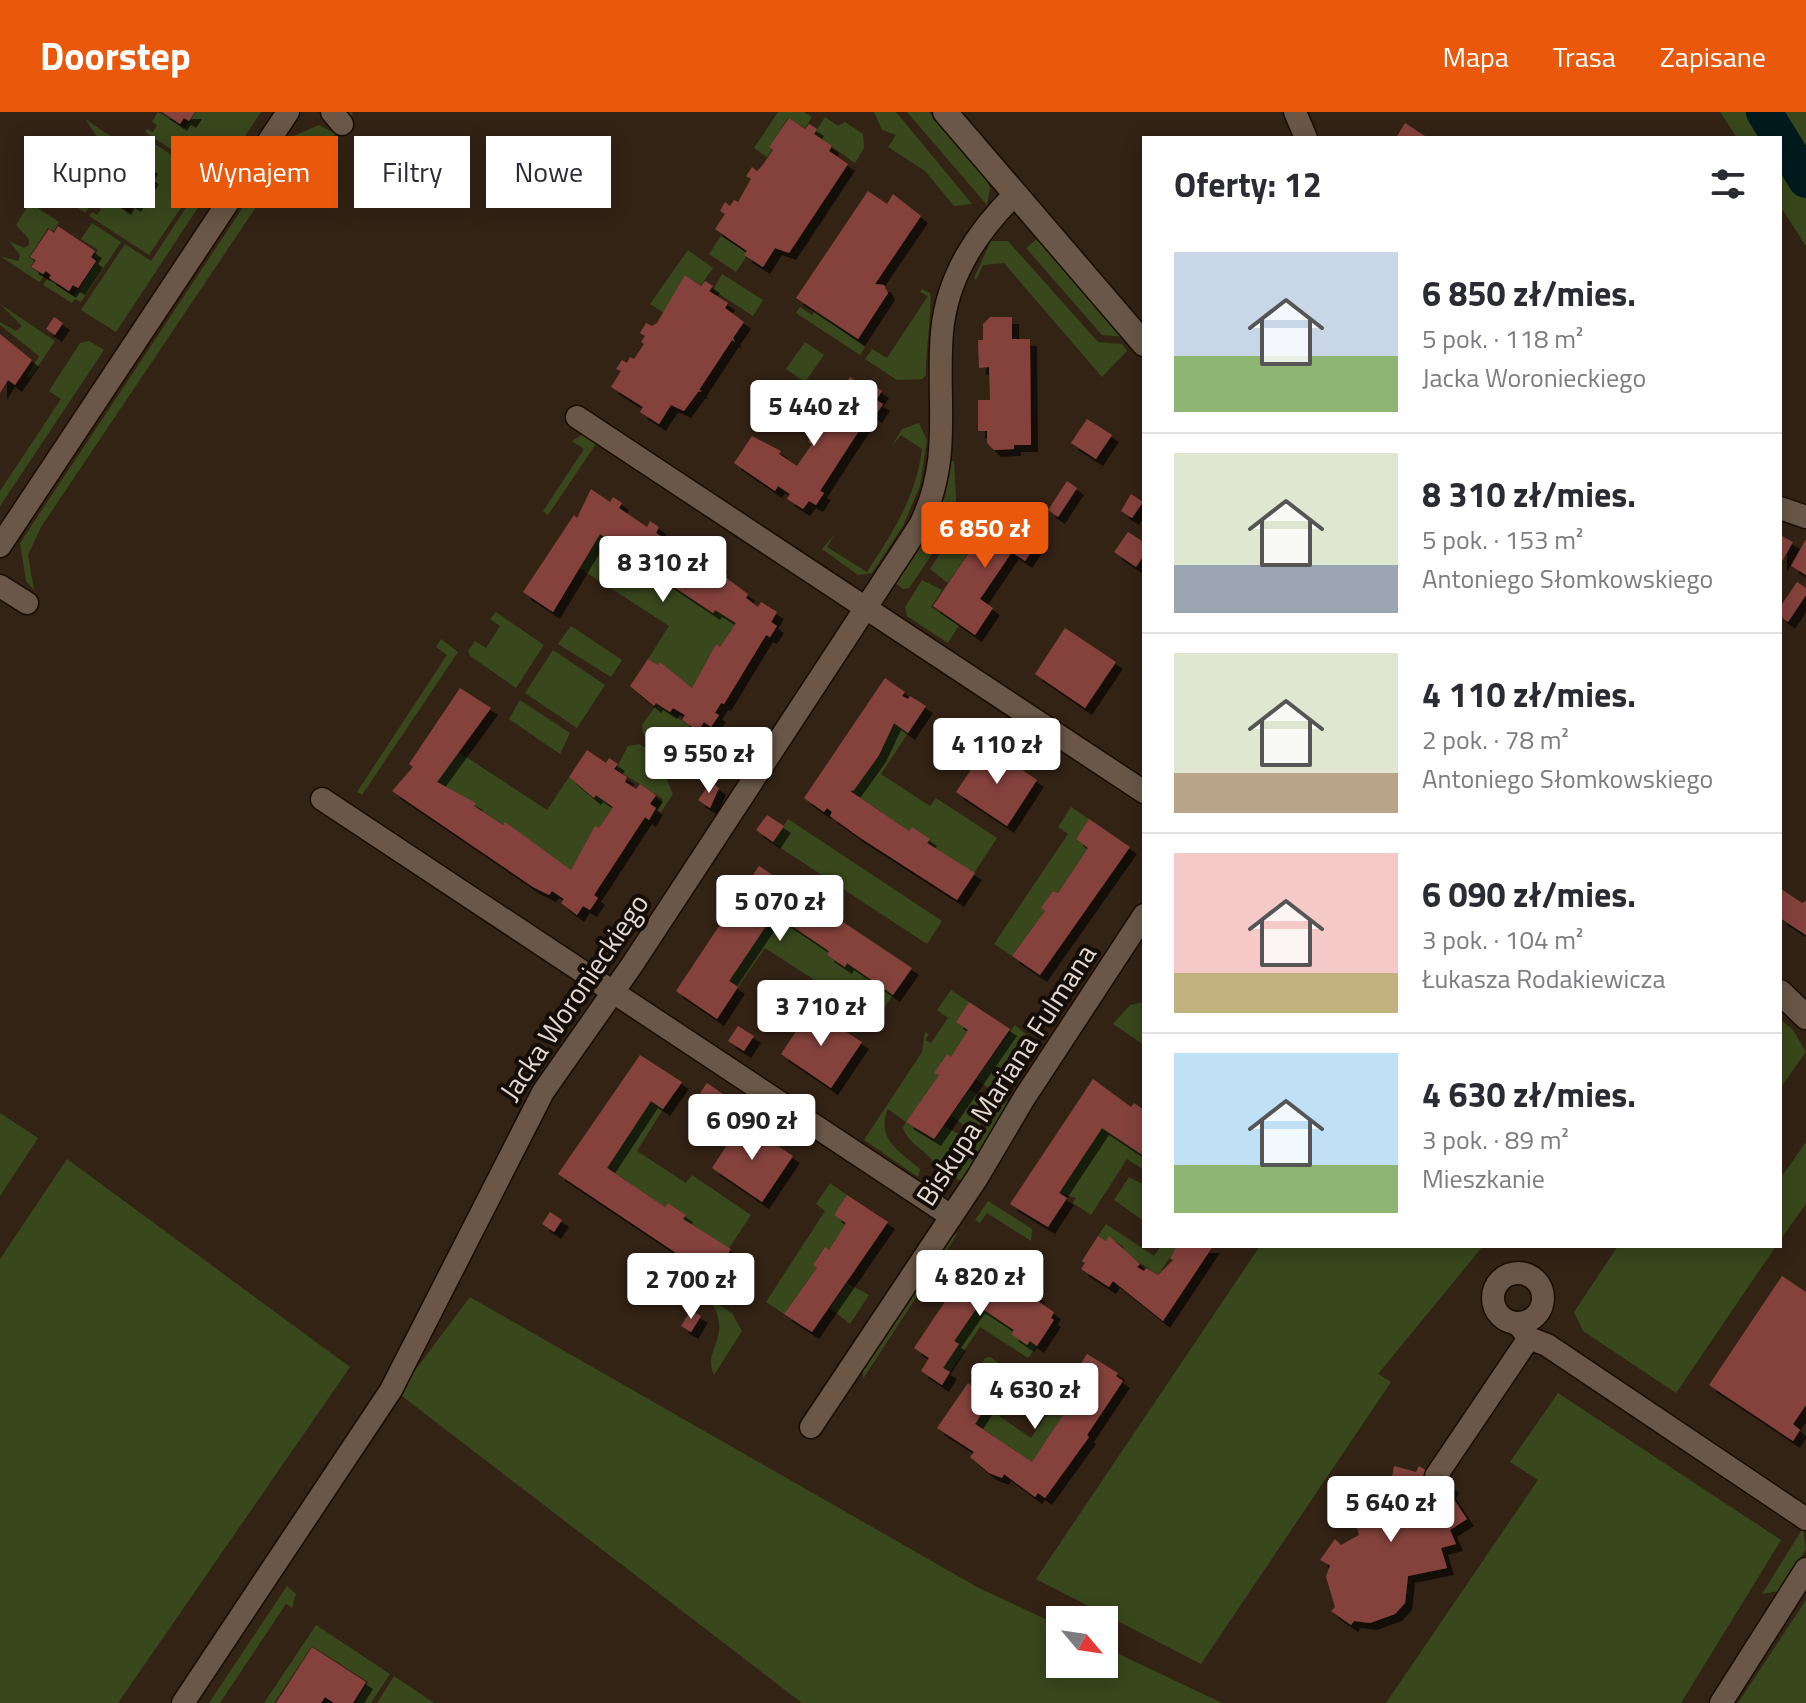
<!DOCTYPE html>
<html lang="pl">
<meta charset="utf-8">
<style>
body{margin:0;font-family:"Titillium Web",sans-serif;background:#f2f2f3;color:#2b2b33;height:100vh;display:flex;flex-direction:column;font-size:30px;white-space:nowrap}
*{box-sizing:border-box;margin:0}
p{font-size:26px;color:#7c7c81}
.icon{flex:none;width:44px;height:44px;fill:none;stroke:currentColor;stroke-width:2;stroke-linecap:round;stroke-linejoin:round}
.map{position:relative;flex:1;overflow:hidden}
.panel{position:absolute;left:1142px;top:24px;width:640px;height:1112px;display:flex;flex-direction:column;background:#fff;border-radius:0px;box-shadow:0 4px 20px #0003}
.panel>*{flex:none}
.hud{position:absolute;left:24px;top:24px;width:760px;height:72px;display:flex;gap:16px}
.needle{width:52px;rotate:119deg}
.tools{position:absolute;left:1046px;top:1494px;display:grid;gap:16px}
.tools a{display:grid;place-items:center;width:72px;height:72px;border-radius:0px;background:#fff;box-shadow:0 4px 20px #0003;font-size:40px}
.price{position:absolute;translate:-50% -68px;padding:0 18px;border-radius:8px;background:#fff;color:#222;font-size:26px;line-height:52px;filter:drop-shadow(0 2px 4px #0008)}
.price::after{content:'';position:absolute;left:50%;top:48px;width:24px;height:18px;margin-left:-12px;background:inherit;clip-path:polygon(0 0,100% 0,50% 100%)}
.price.on{background:#ea580c;color:#fff}
ul{padding:0;list-style:none}
li{display:flex;align-items:center;gap:24px;height:200px;padding:0 32px}
li+li{border-top:2px solid #e1e1e2}
li span{display:grid;place-items:center;flex:none;width:224px;height:160px;border-radius:0px;color:#555}
li>.icon{margin-inline-start:auto}
span .icon{width:96px;height:96px;fill:#fffc;stroke-width:1}
li b{font-size:34px}
h2{display:flex;justify-content:space-between;align-items:center;height:96px;padding:0 32px;font-size:34px}
.pill{padding:0 28px;border-radius:0px;background:#fff;box-shadow:0 4px 20px #0003;font-size:28px;line-height:72px}
.pill.on{background:#ea580c;color:#fff}
header{display:flex;align-items:center;gap:48px;box-sizing:border-box;height:112px;padding:0 40px;background:#ea580c;color:#fff}
header strong{font-size:38px}
nav{display:flex;gap:44px;margin-inline-start:auto;font-size:28px}
.map>svg:first-child{display:block}
.green{fill:#38481c}
.lines{fill:none;stroke-linecap:round;stroke-linejoin:round}
.river{stroke:#001a1d;stroke-width:36}
.building{fill:#85433c;filter:url(#shadow)}
.street-casing{stroke:#1a0c02;stroke-width:25}
.secondary-casing{stroke:#1a0c02;stroke-width:27}
.street{stroke:#6a5747;stroke-width:22}
.secondary{stroke:#6a5747;stroke-width:24}
.labels{text-anchor:middle;stroke-width:8;stroke-linejoin:round;paint-order:stroke}
.street-label{font-size:28px;fill:#e5dad1;stroke:#150e08}
</style>
<header>
<strong>Doorstep</strong>
<nav><a>Mapa</a><a>Trasa</a><a>Zapisane</a></nav>
</header>
<div class="map">
<svg width="1806" height="1591" viewBox="0 0 1806 1591">
<defs>
<filter id="shadow"><feDropShadow dx="7" dy="7" stdDeviation="0" flood-color="#0009"/></filter>
</defs>
<rect width="100%" height="100%" fill="#332315"/>
<g class="green">
<polygon points="158,0 185,16 196,0 261,0 116,220 81,198 125,132 151,149 208,62 145,20 147,17 153,20 157,13 152,10"/>
<path d="M349,0L353,1C333,40 322,16 297,34L41,415L28,443L34,478L26,469L20,431L289,26L319,13L332,20L341,14Z"/>
<polygon points="778,0 804,0 812,5 805,16 788,6 769,35 772,38 767,45 754,36"/>
<polygon points="874,0 896,0 972,92 954,94 925,59 888,35 896,23 882,18"/>
<polygon points="907,0 929,0 985,64 990,76 987,93"/>
<polygon points="1720,0 1806,0 1806,134 1780,94 1780,26 1737,26"/>
<polygon points="825,5 838,14 845,10 863,22 864,36 855,51 814,22"/>
<polygon points="85,7 115,27 109,36 103,32 85,61 90,65 86,71 99,80 85,101 42,72 65,38 82,45 89,42 88,36 78,27 92,31 98,26"/>
<polygon points="147,27 203,63 149,143 89,104 92,100 97,103 101,97 96,94 103,83 130,100 153,65 148,61 152,55 136,44"/>
<polygon points="784,82 759,152 744,142 746,145 736,160 709,142 721,124 746,140"/>
<polygon points="30,91 59,110 54,119 48,116 29,145 34,149 30,155 44,164 39,170 0,144 18,149 20,143 9,129 24,136 29,133 29,127 16,113"/>
<polygon points="92,111 121,130 81,190 75,187 72,191 43,173 47,167 74,184 98,148 94,145 98,138 81,127"/>
<polygon points="1037,127 1124,225 1102,223 1026,136"/>
<polygon points="991,129 1008,129 1098,230 1122,232 1127,239 1102,265 1004,151 983,153 976,168 974,166"/>
<polygon points="688,138 713,156 701,173 685,163 664,201 650,192"/>
<polygon points="722,162 763,188 753,204 713,178"/>
<path d="M922,177L930,181C933,191 925,245 926,263L922,267L897,268L865,247L872,237L887,246L928,184L920,180Z"/>
<polygon points="0,192 55,229 30,266 27,264 39,244 0,213 0,210 16,219 22,214"/>
<polygon points="800,195 812,203 815,199 865,235 860,243 796,201"/>
<polygon points="89,229 104,238 0,394 0,379 61,287 49,279 80,231"/>
<polygon points="805,230 824,243 805,270 786,257"/>
<path d="M919,311L927,328L920,374L903,414L872,461L858,463L822,437L834,423L827,435L867,460C893,420 916,385 922,337L901,323L891,335L902,317Z"/>
<polygon points="582,323 598,329 548,403 543,399 584,337 572,329"/>
<polygon points="951,349 954,349 957,406 909,476 903,477 895,471 920,433 931,440 954,406 939,396"/>
<polygon points="967,408 983,419 948,471 930,457 961,409"/>
<polygon points="600,422 613,431 611,434 667,467 665,470 712,501 715,498 736,511 720,535 716,532 692,576 660,550 658,553 648,547 669,514 578,455"/>
<polygon points="922,468 942,478 931,495 959,513 948,531 907,504 905,495"/>
<polygon points="496,500 544,533 516,576 470,544 468,539 475,529 486,536 500,514 490,507"/>
<polygon points="571,514 622,548 611,565 558,532"/>
<polygon points="441,527 458,540 362,683 357,680 447,543 436,535"/>
<polygon points="553,538 605,573 577,616 525,581"/>
<polygon points="520,588 570,621 560,642 509,607"/>
<polygon points="657,592 706,625 713,616 716,619 704,637 661,635 644,624 642,613"/>
<polygon points="894,611 908,621 881,662 930,694 936,686 997,726 974,761 927,731 930,727 912,715 909,719 850,679 879,644"/>
<polygon points="639,632 656,642 673,682 661,700 657,698 663,687 616,657 628,634"/>
<polygon points="457,639 547,698 569,665 594,686 596,683 613,695 599,716 595,715 571,758 505,711 503,713 474,694 475,691 437,670"/>
<polygon points="1071,695 1089,707 1076,727 1088,736 1058,781 1053,779 1042,796 1045,799 1012,844 994,832 1068,722 1058,715"/>
<polygon points="788,707 942,809 927,832 773,731"/>
<polygon points="774,802 829,839 827,843 844,855 847,851 893,883 870,918 807,877 813,867 765,836 738,875 729,869"/>
<path d="M951,878L969,890L956,910L968,918L951,945L946,943L935,960L939,963L906,1010L888,997C875,1027 901,1040 920,1057L918,1065L864,1028L922,940L925,920L929,923L925,928L931,931L948,906L937,898Z"/>
<polygon points="1144,890 1144,933 1113,912 1130,893"/>
<polygon points="1780,907 1793,918 1806,940 1780,976"/>
<polygon points="1015,913 1030,926 995,981 976,967"/>
<polygon points="1004,975 1007,991 963,1071 955,1065 980,1027"/>
<polygon points="969,978 991,990 976,1022 951,1004"/>
<polygon points="651,989 663,997 637,1039 686,1071 692,1063 751,1103 729,1136 683,1107 686,1103 668,1091 665,1095 607,1056"/>
<polygon points="0,1001 38,1026 0,1084"/>
<path d="M906,1010L934,1029L944,1014L971,1029L937,1078L931,1073C947,1041 912,1041 903,1016Z"/>
<polygon points="1102,1016 1144,1044 1144,1058 1127,1047 1091,1103 1073,1091 1076,1086 1059,1081"/>
<polygon points="1806,1030 1806,1092 1780,1128 1780,1067"/>
<polygon points="67,1047 350,1255 118,1591 0,1591 0,1147"/>
<polygon points="1129,1065 1144,1073 1144,1109 1114,1088"/>
<polygon points="830,1071 847,1083 834,1103 846,1111 829,1138 824,1136 813,1153 817,1156 784,1202 766,1190 825,1099 816,1092"/>
<polygon points="988,1089 1032,1117 1031,1129 987,1101 980,1111 975,1108"/>
<polygon points="1106,1112 1154,1144 1161,1134 1177,1135 1158,1163 1122,1139 1124,1135 1109,1125 1106,1129 1098,1124"/>
<polygon points="958,1121 863,1267 863,1257 950,1125"/>
<polygon points="1260,1134 1483,1134 1378,1262 1391,1270 1201,1552 1036,1467"/>
<polygon points="1618,1134 1776,1134 1676,1281 1583,1219 1574,1200"/>
<polygon points="847,1171 869,1183 850,1212 830,1196"/>
<polygon points="470,1185 977,1475 1060,1514 1060,1552 1104,1552 1104,1535 1222,1591 802,1591 398,1281"/>
<path d="M709,1187L732,1201L742,1219L714,1263C702,1236 735,1225 709,1187Z"/>
<polygon points="978,1194 1014,1218 1011,1222 1027,1233 1030,1229 1037,1234 1028,1246 980,1215 950,1260 943,1256 959,1233 954,1229"/>
<polygon points="990,1245 1037,1277 1021,1303 971,1271 985,1246"/>
<polygon points="1073,1264 1084,1271 1032,1350 975,1312 986,1295 1031,1326"/>
<polygon points="1558,1281 1781,1428 1681,1591 1386,1591 1538,1368 1510,1350"/>
<polygon points="1803,1416 1806,1437 1779,1479 1762,1482"/>
<polygon points="287,1474 296,1482 292,1496 286,1492 220,1591 209,1591"/>
<polygon points="1806,1488 1806,1591 1738,1591"/>
<polygon points="316,1513 390,1562 371,1591 355,1591 368,1570 312,1534 274,1591 264,1591"/>
<polygon points="394,1564 434,1591 377,1591"/>
</g>
<g class="lines">
<polyline class="river" points="1764,0 1806,68"/>
</g>
<g class="building">
<polygon points="162,0 195,0 189,9 184,6 180,12"/>
<polygon points="789,6 805,17 809,12 817,17 814,22 832,34 829,39 848,52 789,141 775,136 763,155 744,143 747,139 715,117 725,102 720,99 725,90 730,94 734,88 738,90 751,67 746,64 752,55 757,59 762,54 773,38 769,35"/>
<polygon points="1405,11 1425,24 1423,26 1396,26"/>
<polygon points="114,30 151,55 147,62 152,65 134,93 128,89 124,96 105,83 107,79 101,75 99,79 87,71 91,64 86,61 104,33 110,37"/>
<polygon points="868,79 887,92 893,82 921,104 875,172 884,173 888,181 858,227 796,186"/>
<polygon points="58,114 95,139 91,145 96,149 78,176 73,173 69,179 49,166 51,163 46,159 43,162 31,155 36,148 30,145 49,117 54,121"/>
<polygon points="685,163 701,174 705,169 713,174 709,179 728,191 725,196 744,210 733,226 735,230 732,228 699,278 702,279 698,280 684,299 671,293 659,312 640,300 643,295 611,275 621,259 616,257 622,248 627,251 630,245 634,247 644,232 641,230 645,224 640,221 646,211 652,214 657,211"/>
<polygon points="54,205 63,211 55,223 46,217"/>
<polygon points="990,205 1012,205 1012,227 1030,227 1031,333 1014,333 1014,337 994,338 987,331 987,319 978,319 978,288 990,288 989,255 979,256 978,228 983,228 983,212"/>
<polygon points="0,222 32,248 15,273 8,268 0,281"/>
<polygon points="850,265 863,274 866,269 882,279 876,288 883,292 875,304 871,301 849,334 820,379 824,381 816,393 809,389 803,397 787,387 790,382 778,374 775,379 734,351 752,324 781,339 779,342 797,354 812,332 808,330 836,295 832,292"/>
<polygon points="1087,307 1112,323 1096,347 1071,331"/>
<polygon points="1067,369 1077,376 1058,405 1048,398"/>
<polygon points="591,377 610,390 613,385 622,391 619,396 647,415 650,409 659,415 656,421 684,439 704,450 708,444 721,453 717,459 748,482 746,486 758,495 761,490 777,500 771,510 777,514 770,525 766,523 724,592 721,591 715,601 719,603 711,615 704,610 698,619 682,608 685,603 673,596 670,600 656,591 654,594 630,574 648,547 658,553 660,550 692,576 716,532 720,535 736,511 715,498 713,501 665,469 667,467 611,434 613,431 600,422 553,500 523,480 574,403 577,406"/>
<polygon points="1131,382 1143,390 1132,406 1121,399"/>
<polygon points="999,396 1042,424 1025,449 1012,440 980,487 993,496 975,523 933,494"/>
<polygon points="1128,420 1144,430 1144,443 1136,455 1114,440"/>
<polygon points="1780,423 1793,430 1780,453"/>
<polygon points="1806,427 1806,463 1791,454"/>
<polygon points="1797,470 1806,476 1806,483 1788,510 1780,504 1780,495"/>
<polygon points="1065,516 1116,550 1085,596 1035,562"/>
<polygon points="885,566 905,580 902,584 908,587 910,584 926,594 908,621 894,611 879,643 854,678 850,679 909,719 912,715 930,727 927,731 975,761 957,788 859,725 830,704 832,700 827,696 824,700 804,686"/>
<polygon points="460,576 491,596 437,670 476,691 474,694 503,713 505,710 571,758 595,714 599,716 613,695 596,683 594,686 569,665 587,638 606,651 609,646 618,652 614,657 627,665 625,670 636,677 640,672 656,683 650,692 656,696 649,708 645,705 594,783 598,786 590,798 583,794 577,803 561,791 564,787 552,779 549,783 533,775 392,679 413,655 409,652"/>
<polygon points="987,634 1037,668 1007,714 956,680"/>
<polygon points="711,670 719,676 710,696 698,688"/>
<polygon points="767,703 784,714 773,730 756,718"/>
<polygon points="1089,707 1130,735 1040,863 1012,844 1045,799 1041,796 1053,779 1058,781 1088,736 1076,727"/>
<polygon points="759,754 912,856 893,883 847,851 845,855 827,843 829,839 774,802 729,869 738,875 717,907 676,879"/>
<polygon points="1780,776 1802,791 1806,789 1806,823 1780,806"/>
<polygon points="969,890 1010,917 934,1027 906,1010 939,963 934,961 947,942 951,945 968,918 956,910"/>
<polygon points="811,897 862,930 831,976 781,942"/>
<polygon points="738,914 754,924 744,939 728,929"/>
<polygon points="640,943 682,970 663,997 651,989 607,1056 665,1095 668,1091 686,1103 683,1107 731,1137 712,1165 558,1062"/>
<polygon points="1093,967 1131,995 1134,991 1144,998 1144,1044 1102,1016 1059,1081 1067,1086 1048,1115 1010,1092"/>
<polygon points="707,971 723,982 717,992 700,981"/>
<polygon points="742,1010 793,1044 762,1090 712,1056"/>
<polygon points="847,1083 888,1110 812,1220 784,1202 817,1156 813,1153 825,1135 829,1138 846,1111 834,1103"/>
<polygon points="550,1100 562,1108 554,1120 542,1112"/>
<polygon points="1098,1124 1106,1129 1109,1124 1140,1152 1137,1155 1144,1159 1146,1156 1158,1163 1173,1148 1170,1146 1177,1134 1213,1134 1163,1209 1113,1169 1109,1175 1081,1157 1085,1151 1082,1149"/>
<polygon points="972,1149 1023,1188 1031,1178 1038,1183 1036,1188 1054,1200 1051,1206 1054,1208 1037,1234 1030,1229 1027,1233 1011,1222 1014,1218 978,1194 954,1229 959,1232 943,1256 950,1260 942,1273 921,1259 929,1246 914,1236"/>
<polygon points="1782,1164 1806,1180 1806,1293 1793,1312 1800,1318 1793,1329 1709,1273"/>
<polygon points="691,1198 701,1204 691,1220 681,1214"/>
<polygon points="1087,1242 1118,1261 1116,1264 1123,1269 1087,1323 1089,1325 1045,1386 1038,1381 1035,1385 1004,1362 1002,1366 989,1361 970,1345 974,1340 937,1316 968,1271 991,1287 975,1312 1032,1350 1084,1271 1073,1264"/>
<polygon points="1394,1354 1416,1360 1419,1354 1452,1374 1449,1380 1467,1407 1450,1418 1456,1432 1441,1436 1447,1456 1408,1464 1405,1491 1395,1502 1370,1511 1354,1509 1351,1513 1331,1499 1335,1495 1326,1465 1330,1453 1320,1448 1335,1427 1341,1433 1359,1423 1349,1388 1369,1385 1369,1370 1391,1371"/>
<polygon points="312,1535 366,1570 353,1591 334,1591 325,1585 321,1591 276,1591"/>
</g>
<g class="lines">
<g class="street-casing">
<g id="street">
<polyline points="332,0 342,12"/>
<polyline points="1295,0 1306,26"/>
<polyline points="577,305 1144,680"/>
<polyline points="1780,396 1806,405"/>
<polyline points="0,434 288,0"/>
<polyline points="0,474 27,491"/>
<polyline points="322,687 951,1104"/>
<circle cx="1518" cy="1186" r="25"/>
<polyline points="1517,1211 1529,1226 1547,1233 1806,1407"/>
<polyline points="811,1315 977,1066 1023,988 1144,803"/>
<polyline points="1436,1364 1529,1226"/>
<path d="M183,1591L391,1278L543,980L632,853L920,413C953,346 936,290 942,220C947,164 977,120 1015,82"/>
<polyline points="1721,1591 1806,1457"/>
</g>
</g>
<g class="secondary-casing">
<g id="secondary">
<polyline points="945,0 1144,232"/>
<polyline points="1780,880 1806,905"/>
</g>
</g>
<use href="#street" class="street"/>
<use href="#secondary" class="secondary"/>
</g>
<g class="labels">
<g class="street-label">
<text transform="translate(574 885) rotate(-56)" y="10">Jacka Woronieckiego</text>
<text transform="translate(1006 963) rotate(-57)" y="10">Biskupa Mariana Fulmana</text>
</g>
</g>
</svg>
<div class="tools">
<a><svg class="needle" viewBox="-14 -14 28 28"><path d="M0-13l5 13h-10z" fill="#e53935"/><path d="M0 13l5-13h-10z" fill="#7c7c81"/></svg></a>
</div>
<b class="price" style="left:814px;top:336px">5 440 zł</b>
<b class="price on" style="left:985px;top:458px">6 850 zł</b>
<b class="price" style="left:663px;top:492px">8 310 zł</b>
<b class="price" style="left:997px;top:674px">4 110 zł</b>
<b class="price" style="left:709px;top:683px">9 550 zł</b>
<b class="price" style="left:780px;top:831px">5 070 zł</b>
<b class="price" style="left:821px;top:936px">3 710 zł</b>
<b class="price" style="left:752px;top:1050px">6 090 zł</b>
<b class="price" style="left:980px;top:1206px">4 820 zł</b>
<b class="price" style="left:691px;top:1209px">2 700 zł</b>
<b class="price" style="left:1035px;top:1319px">4 630 zł</b>
<b class="price" style="left:1391px;top:1432px">5 640 zł</b>
<div class="hud">
<a class="pill">Kupno</a>
<a class="pill on">Wynajem</a>
<a class="pill">Filtry</a>
<a class="pill">Nowe</a>
</div>
<section class="panel">
<h2>Oferty: 12<svg class="icon" aria-label="filters" viewBox="0 0 24 24"><path d="M4 7h16M4 17h16"/><circle cx="9" cy="7" r="2"/><circle cx="15" cy="17" r="2"/></svg></h2>
<ul>
<li><span style="background:linear-gradient(#c9d6e8 65%,#8fb573 0)"><svg class="icon" aria-label="home" viewBox="0 0 24 24"><path d="M3 11l9-7 9 7M6 9v11h12V9"/></svg></span><div><b>6 850 zł/mies.</b><p>5 pok. · 118 m²</p><p>Jacka Woronieckiego</p></div></li>
<li><span style="background:linear-gradient(#dfe7d0 70%,#9aa5b1 0)"><svg class="icon" aria-label="home" viewBox="0 0 24 24"><path d="M3 11l9-7 9 7M6 9v11h12V9"/></svg></span><div><b>8 310 zł/mies.</b><p>5 pok. · 153 m²</p><p>Antoniego Słomkowskiego</p></div></li>
<li><span style="background:linear-gradient(#dfe7d0 75%,#b9a48a 0)"><svg class="icon" aria-label="home" viewBox="0 0 24 24"><path d="M3 11l9-7 9 7M6 9v11h12V9"/></svg></span><div><b>4 110 zł/mies.</b><p>2 pok. · 78 m²</p><p>Antoniego Słomkowskiego</p></div></li>
<li><span style="background:linear-gradient(#f6c9c9 75%,#c2b280 0)"><svg class="icon" aria-label="home" viewBox="0 0 24 24"><path d="M3 11l9-7 9 7M6 9v11h12V9"/></svg></span><div><b>6 090 zł/mies.</b><p>3 pok. · 104 m²</p><p>Łukasza Rodakiewicza</p></div></li>
<li><span style="background:linear-gradient(#bfe0f5 70%,#8fb573 0)"><svg class="icon" aria-label="home" viewBox="0 0 24 24"><path d="M3 11l9-7 9 7M6 9v11h12V9"/></svg></span><div><b>4 630 zł/mies.</b><p>3 pok. · 89 m²</p><p>Mieszkanie</p></div></li>
</ul>
</section>
</div>
